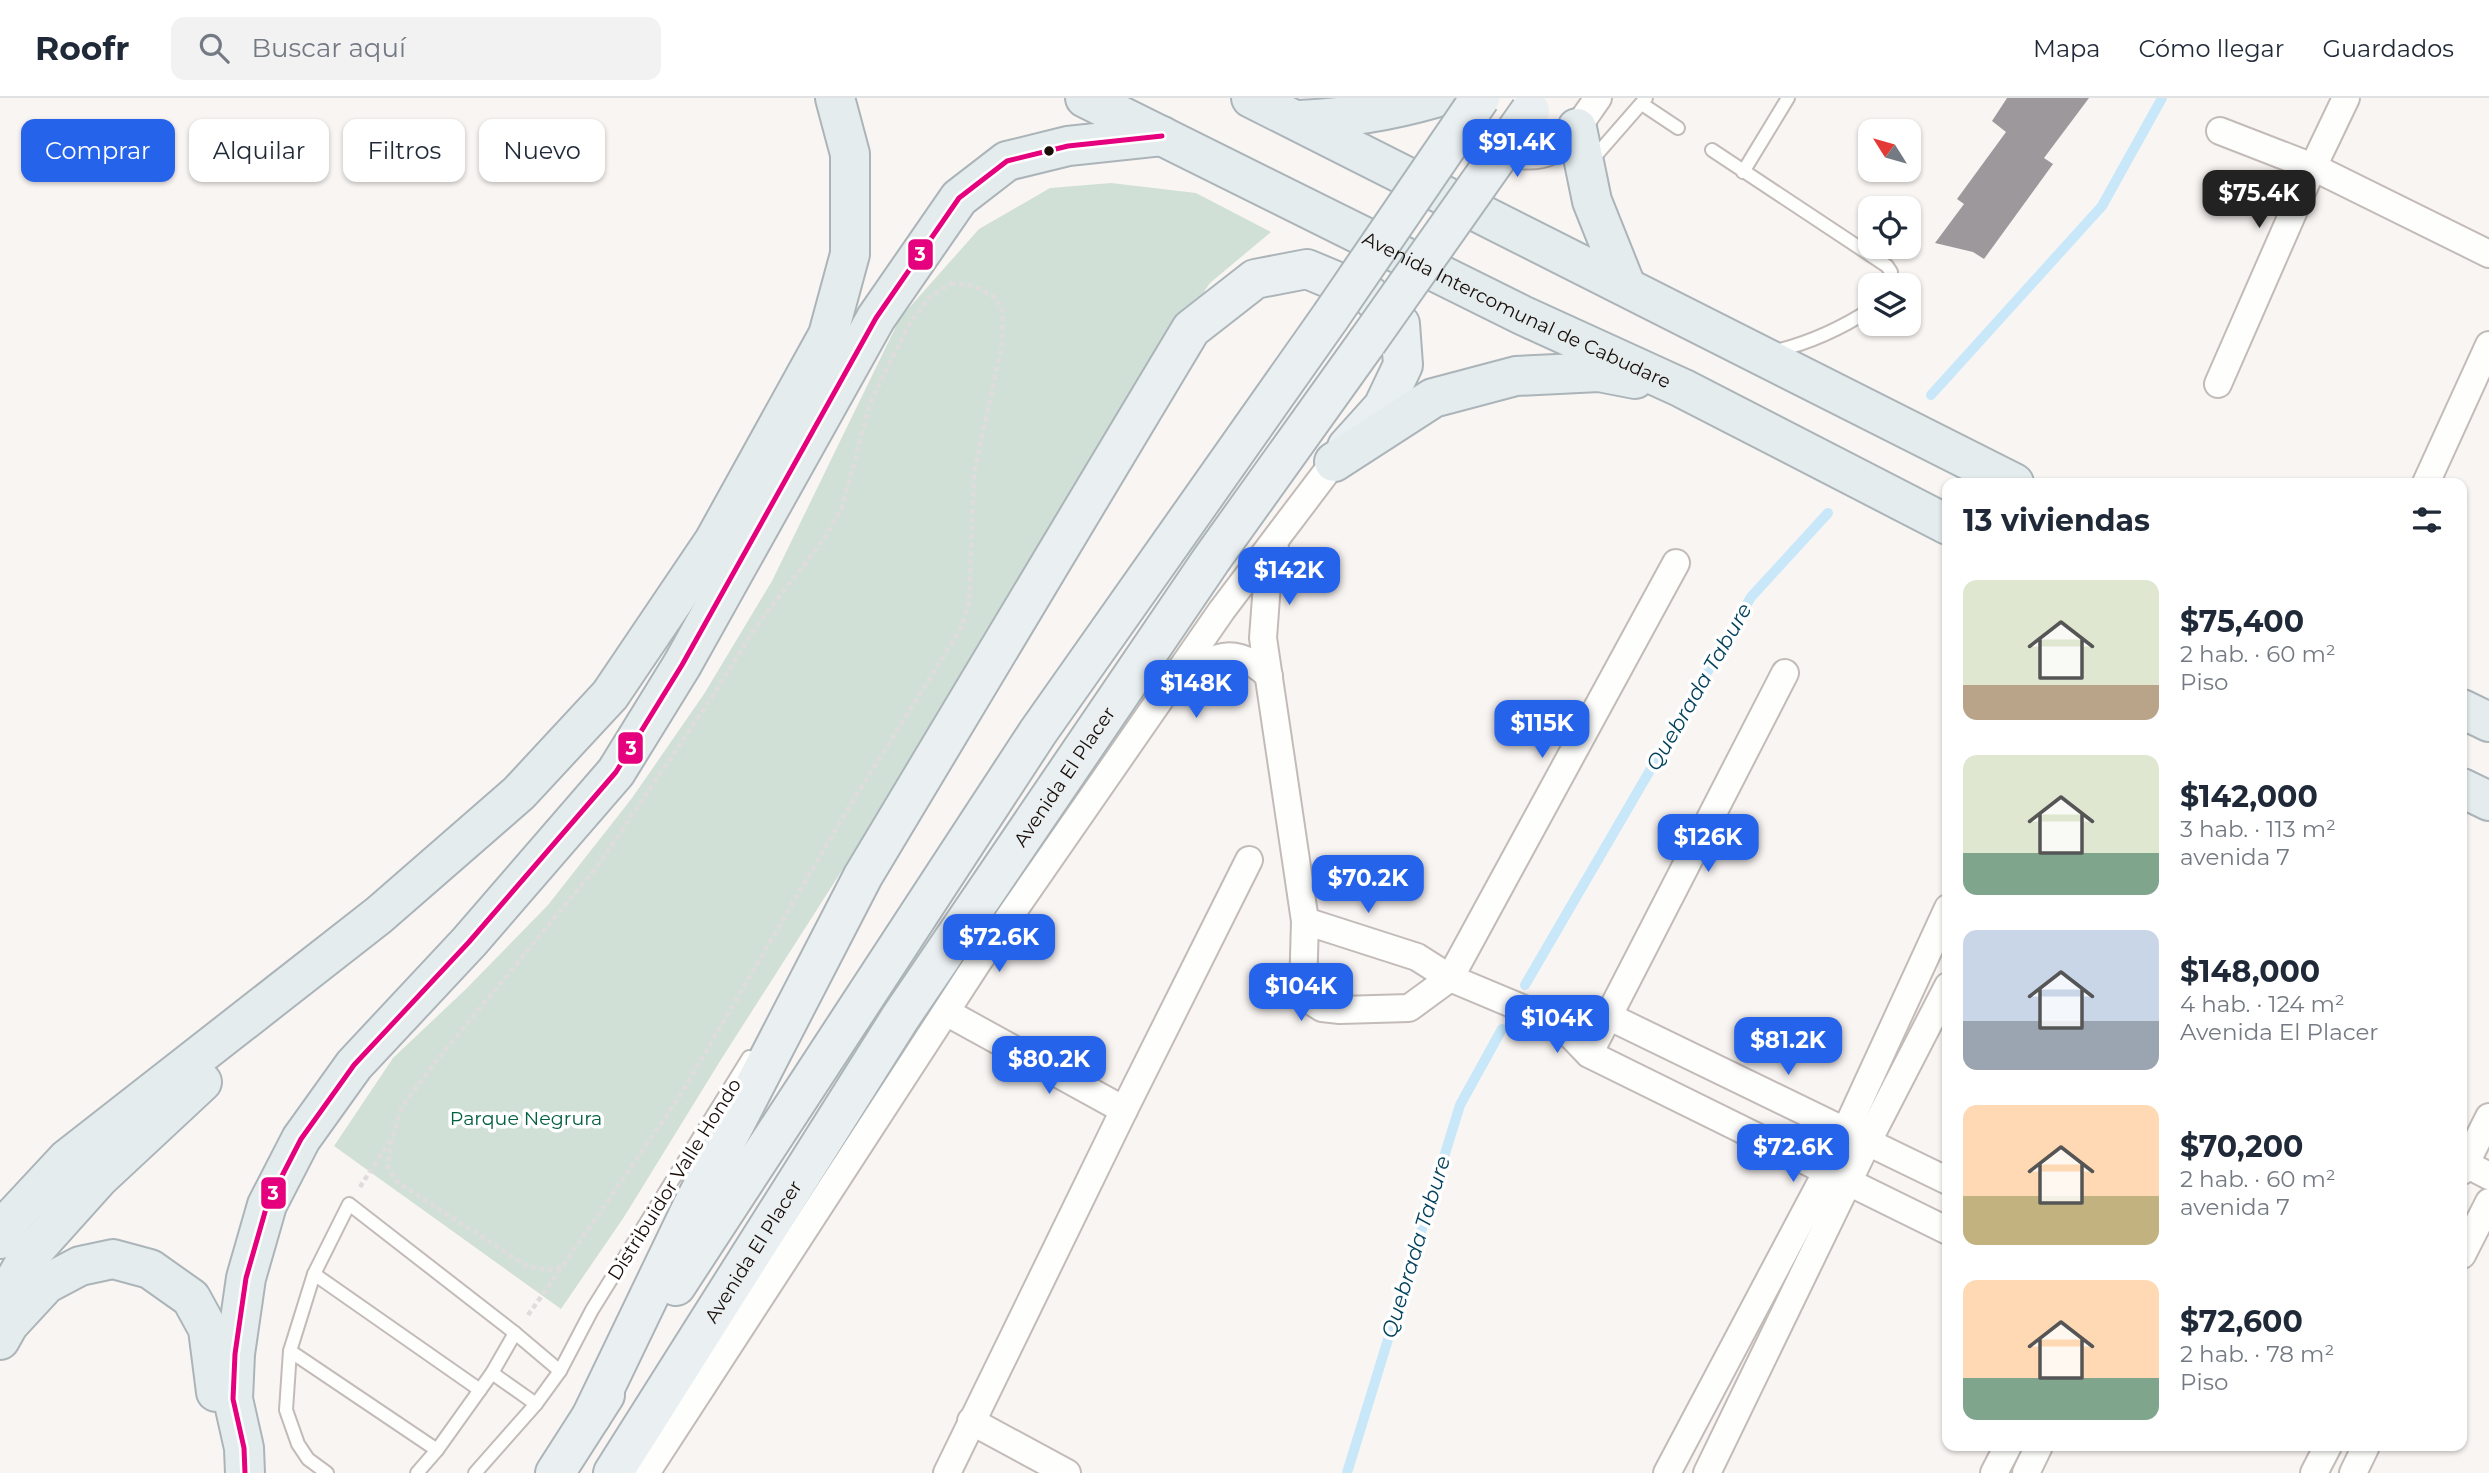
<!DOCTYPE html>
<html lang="es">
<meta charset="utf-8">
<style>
body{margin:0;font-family:Montserrat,sans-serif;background:#f2f2f3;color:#1f2937;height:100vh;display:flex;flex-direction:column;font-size:26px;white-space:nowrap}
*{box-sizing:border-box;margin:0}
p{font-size:23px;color:#747a83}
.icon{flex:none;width:38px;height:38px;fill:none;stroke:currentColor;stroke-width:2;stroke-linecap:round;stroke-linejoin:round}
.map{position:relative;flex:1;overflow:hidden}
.panel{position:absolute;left:1942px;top:380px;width:525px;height:973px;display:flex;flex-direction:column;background:#fff;border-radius:14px;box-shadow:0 2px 5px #0004}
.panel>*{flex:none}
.hud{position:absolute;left:21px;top:21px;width:665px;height:63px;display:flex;gap:14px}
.needle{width:46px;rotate:307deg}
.buttons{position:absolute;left:1858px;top:21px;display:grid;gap:14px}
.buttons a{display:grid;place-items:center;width:63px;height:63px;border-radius:14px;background:#fff;box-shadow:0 2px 5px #0004;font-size:35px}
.price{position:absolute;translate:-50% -60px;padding:0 16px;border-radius:14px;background:#2563eb;color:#fff;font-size:23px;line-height:46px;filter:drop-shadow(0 2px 4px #0008)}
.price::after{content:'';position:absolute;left:50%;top:42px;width:21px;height:16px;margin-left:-10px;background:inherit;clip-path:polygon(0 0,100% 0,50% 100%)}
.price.selected{background:#222;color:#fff}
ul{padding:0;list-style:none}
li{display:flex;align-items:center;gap:21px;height:175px;padding:0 21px}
li span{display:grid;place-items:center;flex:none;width:196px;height:140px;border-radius:14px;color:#555}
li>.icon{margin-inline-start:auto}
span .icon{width:84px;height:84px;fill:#fffc;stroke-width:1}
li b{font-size:30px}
h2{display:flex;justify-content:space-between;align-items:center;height:84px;padding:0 21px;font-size:30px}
.tag{padding:0 24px;border-radius:14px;background:#fff;box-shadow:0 2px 5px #0004;font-size:24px;line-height:63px}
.tag.selected{background:#2563eb;color:#fff}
header{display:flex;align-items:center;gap:42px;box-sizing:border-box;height:98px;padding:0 35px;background:#fff;border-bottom:2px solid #e0e1e3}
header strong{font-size:33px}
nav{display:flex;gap:38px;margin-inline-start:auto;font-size:24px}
.search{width:490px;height:63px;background:#f2f2f3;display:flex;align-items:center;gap:18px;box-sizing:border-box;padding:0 24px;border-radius:14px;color:#747a83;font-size:26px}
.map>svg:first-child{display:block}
.green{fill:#d1e0d6}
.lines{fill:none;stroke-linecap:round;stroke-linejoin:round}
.stream{stroke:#c8e8fa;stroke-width:10}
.building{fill:#9d989c}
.service-casing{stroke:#c3bbb7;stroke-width:16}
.minor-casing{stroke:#c3bbb7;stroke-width:30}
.primary-casing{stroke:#abb4b8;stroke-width:42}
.trunk-casing{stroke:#abb4b8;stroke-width:42}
.path{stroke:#dedcdc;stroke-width:4.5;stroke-dasharray:5 3.5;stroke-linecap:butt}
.service{stroke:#fefefd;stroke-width:12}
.minor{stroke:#fefefd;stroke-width:26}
.primary{stroke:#eaf0f2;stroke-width:38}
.trunk{stroke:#e4ecee;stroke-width:38}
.primary-bridge-casing{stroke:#abb4b8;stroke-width:42;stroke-linecap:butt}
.primary-bridge{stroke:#eaf0f2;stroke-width:38}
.bus-1-casing{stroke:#fff;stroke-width:10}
.bus-1{stroke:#e5007d;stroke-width:5}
.bus-dot{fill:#190d08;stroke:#fff;stroke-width:2.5}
.labels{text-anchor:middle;stroke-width:7;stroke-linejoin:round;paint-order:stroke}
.street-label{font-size:19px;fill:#190d08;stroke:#fff}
.park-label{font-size:19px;fill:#025f41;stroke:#fff}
.water-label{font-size:21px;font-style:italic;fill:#04435e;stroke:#fff}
.line-badge{stroke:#fff;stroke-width:2.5}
.badge-label{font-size:19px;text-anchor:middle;font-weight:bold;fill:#fff}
</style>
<header>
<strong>Roofr</strong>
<div class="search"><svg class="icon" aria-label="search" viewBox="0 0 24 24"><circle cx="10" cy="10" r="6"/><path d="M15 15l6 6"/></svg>Buscar aquí</div>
<nav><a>Mapa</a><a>Cómo llegar</a><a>Guardados</a></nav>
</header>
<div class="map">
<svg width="2489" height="1375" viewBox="0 0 2489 1375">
<rect width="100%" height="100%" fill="#f9f5f3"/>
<polygon class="green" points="1111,85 1196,95 1271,134 1210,185 1152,270 864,738 722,960 624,1119 561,1211 334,1048 393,960 466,891 548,807 632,700 704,596 772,483 900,220 979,131 1050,90"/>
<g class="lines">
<g class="stream">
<polyline points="1931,297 2102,108 2162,0"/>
<polyline points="1525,887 1751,499 1828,415"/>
<polyline points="1347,1375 1460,1007 1502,931"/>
</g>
</g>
<polygon class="building" points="2007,0 2089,0 2044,60 2053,66 1984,161 1973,154 1935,145 1964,106 1957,101 2006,34 1992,23"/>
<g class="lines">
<g class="service-casing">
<g id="service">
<polyline points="1642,6 1678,30"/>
<polyline points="1712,52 1887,168 1891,174 1891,187"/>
<polyline points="1591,63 1646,0"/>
<polyline points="1743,74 1788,0"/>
<path d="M1772,254C1806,246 1842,230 1871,211"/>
<polyline points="314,1176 480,1292"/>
<polyline points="290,1253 437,1352"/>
<polyline points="492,1275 515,1235"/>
<polyline points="327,1375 308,1361 298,1346 286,1312 290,1253 314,1176 349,1106 515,1235 560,1273"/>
<polyline points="417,1375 437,1352 492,1275 536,1306"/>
<polyline points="475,1375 536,1306 560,1273 592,1212 749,959"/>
</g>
</g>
<g class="minor-casing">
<g id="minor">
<path d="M1464,9C1458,48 1522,67 1551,53C1571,42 1585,18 1598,0"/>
<polyline points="2220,33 2313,69 2489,156"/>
<polyline points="2218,286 2313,69 2346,0"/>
<polyline points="2426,385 2489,247"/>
<polyline points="1275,450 1267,486 1263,540 1305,823 1303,894 1311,903 1322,910 1340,912 1409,910 1450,880 1676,465"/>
<path d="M1188,593C1194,585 1200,571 1208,566C1229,550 1253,562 1269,578"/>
<polyline points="1305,823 1417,859 1450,880 1560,926 1589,956 1948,1133"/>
<polyline points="946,914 1124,1012"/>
<polyline points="1560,926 1608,918 1948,1083"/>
<polyline points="1589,956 1785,575"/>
<polyline points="2466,1066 2489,1078"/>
<polyline points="2462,1073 2489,1019"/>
<polyline points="2462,1157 2489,1104"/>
<polyline points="971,1323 1067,1375"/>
<polyline points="646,1375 978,864 1222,512 1334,364"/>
<polyline points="947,1375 1124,1012 1249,762"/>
<polyline points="1667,1375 1827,1073 1948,810"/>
<polyline points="1707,1375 1867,1045 1948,888"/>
<polyline points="1994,1375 2008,1348"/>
<polyline points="2026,1375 2039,1348"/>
<polyline points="2314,1375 2328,1348"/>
<polyline points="2353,1375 2366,1348"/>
</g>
</g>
<g class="primary-casing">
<g id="primary">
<polyline points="676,1188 1038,634 1331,218"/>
<polyline points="591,1319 693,1107 863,778 1191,231 1255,181 1307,171 1369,197 1400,226 1403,267 1383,309 1347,349"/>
<polyline points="555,1375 605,1297"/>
<path id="s1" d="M613,1375L900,920L1211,462L1367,244"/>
</g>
</g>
<g class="trunk-casing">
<g id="trunk">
<path id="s2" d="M1085,0L1522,217L1682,290L1948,427"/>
<polyline points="1251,0 2014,385"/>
<path d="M1299,22C1346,20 1390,13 1435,0"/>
<polyline points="1577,30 1592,103 1626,188"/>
<polyline points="1334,364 1433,300 1516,278 1599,274 1635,281"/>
<polyline points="2462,611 2489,624"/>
<polyline points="2462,690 2489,703"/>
<polyline points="0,1141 13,1119 67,1061 379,817 519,695 610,597 714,443 828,237 850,156 850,56 835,0"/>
<polyline points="0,1208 28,1159 99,1080 202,984"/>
<polyline points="0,1242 9,1226 46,1186 80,1168 113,1161 150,1171 191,1200 208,1231 216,1294"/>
<polyline points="245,1375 244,1350 233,1301 235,1256 246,1180 267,1107 301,1041 354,967 469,844 616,674 682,567 876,220 959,100 1007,63 1068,48 1162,38"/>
</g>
</g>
<g class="path">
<polygon points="951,185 974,188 996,200 1003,214 1002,246 974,376 969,505 961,530 843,719 680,998 563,1168 549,1172 527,1168 397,1084 388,1069 392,1040 402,1008 437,962 599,766 712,599 753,533 826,438 842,410 870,305 894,256 911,223 929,200"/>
<polyline points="360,1089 391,1041"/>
<polyline points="528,1217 563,1168"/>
</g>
<use href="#service" class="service"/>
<use href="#minor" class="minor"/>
<use href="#primary" class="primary"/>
<use href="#trunk" class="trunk"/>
<g class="primary-bridge-casing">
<g id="primary-bridge">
<polyline points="1331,218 1480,0"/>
<polyline points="1367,244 1530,13"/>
</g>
</g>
<use href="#primary-bridge" class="primary-bridge"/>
<g class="bus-1-casing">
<polyline id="bus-1" points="245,1375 244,1350 233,1301 235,1256 246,1180 267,1107 301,1041 354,967 469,844 616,674 682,567 876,220 959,100 1007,63 1068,48 1162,38"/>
</g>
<use href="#bus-1" class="bus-1"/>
</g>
<circle class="bus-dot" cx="1049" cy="53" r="6"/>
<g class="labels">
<g class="street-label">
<text dy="7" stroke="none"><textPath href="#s2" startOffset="481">Avenida Intercomunal de Cabudare</textPath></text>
<text dy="7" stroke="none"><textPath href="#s1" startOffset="830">Avenida El Placer</textPath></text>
<text transform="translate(674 1081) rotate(-58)" y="7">Distribuidor Valle Hondo</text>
<text dy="7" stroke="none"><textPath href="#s1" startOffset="262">Avenida El Placer</textPath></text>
</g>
<g class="park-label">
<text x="526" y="1027">Parque Negrura</text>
</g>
<g class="water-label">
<text transform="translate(1699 589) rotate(-60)" y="7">Quebrada Tabure</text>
<text transform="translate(1416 1149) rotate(-73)" y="7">Quebrada Tabure</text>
</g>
</g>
<g class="line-badge">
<rect x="907" y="140" width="27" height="33" rx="7" fill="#e5007d"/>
<rect x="617" y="633" width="27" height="34" rx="7" fill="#e5007d"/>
<rect x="260" y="1078" width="27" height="34" rx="7" fill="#e5007d"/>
</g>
<g class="badge-label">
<text x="920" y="163">3</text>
<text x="631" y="657">3</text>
<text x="273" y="1102">3</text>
</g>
</svg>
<div class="buttons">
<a><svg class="needle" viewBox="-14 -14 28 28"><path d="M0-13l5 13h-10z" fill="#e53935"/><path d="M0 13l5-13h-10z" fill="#747a83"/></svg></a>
<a><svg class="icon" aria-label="locate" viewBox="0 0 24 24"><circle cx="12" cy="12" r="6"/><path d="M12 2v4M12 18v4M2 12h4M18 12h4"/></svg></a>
<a><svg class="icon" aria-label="layers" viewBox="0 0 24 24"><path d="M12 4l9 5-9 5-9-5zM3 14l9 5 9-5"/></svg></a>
</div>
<b class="price" style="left:1517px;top:81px">$91.4K</b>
<b class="price selected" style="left:2259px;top:132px">$75.4K</b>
<b class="price" style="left:1289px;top:509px">$142K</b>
<b class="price" style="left:1196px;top:622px">$148K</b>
<b class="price" style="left:1542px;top:662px">$115K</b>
<b class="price" style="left:1708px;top:776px">$126K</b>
<b class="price" style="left:1368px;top:817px">$70.2K</b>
<b class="price" style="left:999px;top:876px">$72.6K</b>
<b class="price" style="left:1301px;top:925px">$104K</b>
<b class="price" style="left:1557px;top:957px">$104K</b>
<b class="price" style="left:1788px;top:979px">$81.2K</b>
<b class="price" style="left:1049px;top:998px">$80.2K</b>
<b class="price" style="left:1793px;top:1086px">$72.6K</b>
<div class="hud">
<a class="tag selected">Comprar</a>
<a class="tag">Alquilar</a>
<a class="tag">Filtros</a>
<a class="tag">Nuevo</a>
</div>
<section class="panel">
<h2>13 viviendas<svg class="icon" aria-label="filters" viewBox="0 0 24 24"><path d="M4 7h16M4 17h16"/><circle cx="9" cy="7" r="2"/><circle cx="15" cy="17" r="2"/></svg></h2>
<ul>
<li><span style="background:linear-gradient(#dfe7d0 75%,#b9a48a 0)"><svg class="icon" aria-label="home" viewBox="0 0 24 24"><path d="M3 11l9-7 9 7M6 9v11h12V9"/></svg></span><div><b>$75,400</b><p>2 hab. · 60 m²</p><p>Piso</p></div></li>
<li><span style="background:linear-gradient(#dfe7d0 70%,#7fa58c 0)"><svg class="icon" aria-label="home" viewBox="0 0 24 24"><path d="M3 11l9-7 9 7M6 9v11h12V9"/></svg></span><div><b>$142,000</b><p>3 hab. · 113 m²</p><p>avenida 7</p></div></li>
<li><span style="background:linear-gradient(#c9d6e8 65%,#9aa5b1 0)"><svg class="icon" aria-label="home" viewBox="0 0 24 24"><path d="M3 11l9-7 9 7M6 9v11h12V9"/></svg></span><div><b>$148,000</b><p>4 hab. · 124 m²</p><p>Avenida El Placer</p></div></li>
<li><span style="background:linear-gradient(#ffd9b3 65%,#c2b280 0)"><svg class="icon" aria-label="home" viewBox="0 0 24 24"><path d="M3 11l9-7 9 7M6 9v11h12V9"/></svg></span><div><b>$70,200</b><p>2 hab. · 60 m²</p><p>avenida 7</p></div></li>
<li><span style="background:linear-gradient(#ffd9b3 70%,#7fa58c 0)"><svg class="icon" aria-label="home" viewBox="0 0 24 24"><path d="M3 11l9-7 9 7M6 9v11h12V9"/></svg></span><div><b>$72,600</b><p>2 hab. · 78 m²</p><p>Piso</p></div></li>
</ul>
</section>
</div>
